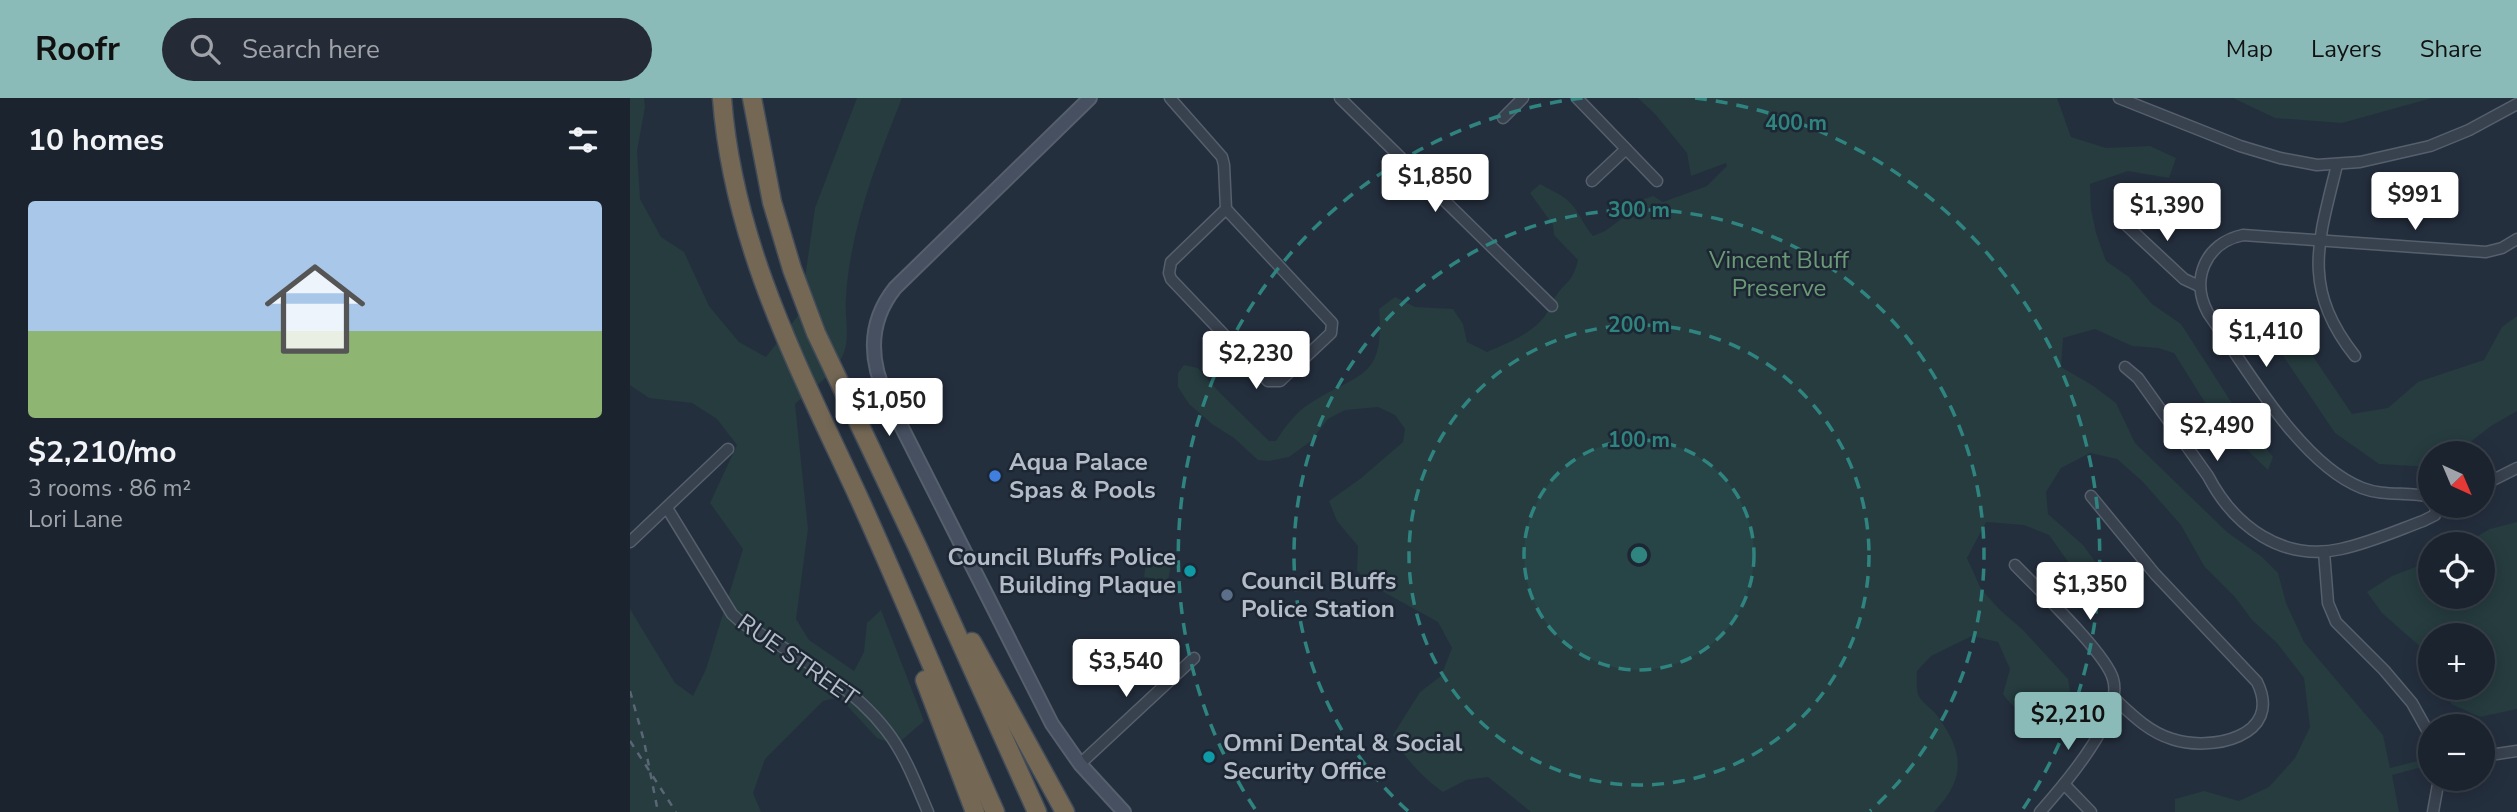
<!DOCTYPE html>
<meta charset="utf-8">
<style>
body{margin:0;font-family:"Nunito Sans",sans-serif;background:#242b36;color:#f1f3f6;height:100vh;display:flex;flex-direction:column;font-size:26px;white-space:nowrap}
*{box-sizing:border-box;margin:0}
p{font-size:23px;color:#a0a4aa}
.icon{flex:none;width:38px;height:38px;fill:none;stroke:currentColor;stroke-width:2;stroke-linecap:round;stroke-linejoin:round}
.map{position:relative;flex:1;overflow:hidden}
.panel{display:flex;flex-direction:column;background:#1b232e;width:630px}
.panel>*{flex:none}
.needle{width:46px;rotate:136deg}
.fabs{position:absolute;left:1788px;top:343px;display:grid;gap:14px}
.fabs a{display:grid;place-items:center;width:77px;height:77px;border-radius:50%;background:#1b232e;box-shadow:0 4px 18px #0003,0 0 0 2px #39404a;font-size:35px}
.price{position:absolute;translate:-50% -60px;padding:0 16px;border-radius:7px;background:#fff;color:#222;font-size:23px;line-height:46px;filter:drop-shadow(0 2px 4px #0008)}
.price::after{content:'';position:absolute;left:50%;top:42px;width:21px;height:16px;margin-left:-10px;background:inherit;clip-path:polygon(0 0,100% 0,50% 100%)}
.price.selected{background:#8bbbb9;color:#111}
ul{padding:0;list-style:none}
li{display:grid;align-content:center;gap:14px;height:371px;padding:0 28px}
li span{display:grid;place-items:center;height:217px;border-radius:7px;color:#555}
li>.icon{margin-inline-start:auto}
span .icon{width:126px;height:126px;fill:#fffc;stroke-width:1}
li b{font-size:30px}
h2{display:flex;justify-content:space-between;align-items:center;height:84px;padding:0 28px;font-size:30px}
header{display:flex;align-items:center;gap:42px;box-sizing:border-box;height:98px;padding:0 35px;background:#8bbbb9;color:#111}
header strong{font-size:33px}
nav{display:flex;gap:38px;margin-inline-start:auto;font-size:24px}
.search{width:490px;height:63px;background:#242b36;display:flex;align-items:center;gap:18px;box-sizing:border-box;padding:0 24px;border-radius:38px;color:#a0a4aa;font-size:26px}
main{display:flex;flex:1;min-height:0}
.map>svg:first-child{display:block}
.green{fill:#263c3f}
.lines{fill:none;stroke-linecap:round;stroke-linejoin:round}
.street-casing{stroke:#565f6c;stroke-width:13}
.secondary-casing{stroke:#565f6c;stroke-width:16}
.highway-casing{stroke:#434c59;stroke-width:21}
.street{stroke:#38414e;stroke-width:10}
.secondary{stroke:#465061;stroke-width:12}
.highway{stroke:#746855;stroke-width:18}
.rail{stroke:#5a6575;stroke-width:2.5;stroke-dasharray:7 7;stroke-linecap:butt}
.ring{fill:none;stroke:#308480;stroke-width:3.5;stroke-dasharray:12 9}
.shop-dot{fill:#3f7fe0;stroke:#1d2633;stroke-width:2.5}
.culture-dot{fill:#0f9aa8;stroke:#1d2633;stroke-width:2.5}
.service-dot{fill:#5c6f8a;stroke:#1d2633;stroke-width:2.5}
.labels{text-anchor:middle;stroke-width:5;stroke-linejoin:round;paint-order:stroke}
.park-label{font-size:24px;fill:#6b9a76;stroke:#1d2633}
.poi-label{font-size:24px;font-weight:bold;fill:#b4bcc9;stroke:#1d2633;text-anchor:start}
.street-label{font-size:24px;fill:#b4bcc9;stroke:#1d2633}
.centre{fill:#308480;stroke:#1d2633;stroke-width:3.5}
.ring-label{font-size:21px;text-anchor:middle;font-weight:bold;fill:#308480;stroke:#1d2633;stroke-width:5;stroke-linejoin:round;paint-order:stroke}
</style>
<header>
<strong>Roofr</strong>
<div class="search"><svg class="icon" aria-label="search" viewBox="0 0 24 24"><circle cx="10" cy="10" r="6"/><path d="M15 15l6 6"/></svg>Search here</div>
<nav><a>Map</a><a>Layers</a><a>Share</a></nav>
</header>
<main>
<section class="panel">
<h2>10 homes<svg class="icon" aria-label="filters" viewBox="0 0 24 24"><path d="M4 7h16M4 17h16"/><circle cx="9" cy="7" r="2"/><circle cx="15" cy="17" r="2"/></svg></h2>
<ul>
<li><span style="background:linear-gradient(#a9c7e8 60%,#8fb573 0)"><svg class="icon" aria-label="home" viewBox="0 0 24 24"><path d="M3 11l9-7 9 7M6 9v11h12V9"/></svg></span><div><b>$2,210/mo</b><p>3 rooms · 86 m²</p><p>Lori Lane</p></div></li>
</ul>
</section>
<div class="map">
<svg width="1887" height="714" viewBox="0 0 1887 714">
<rect width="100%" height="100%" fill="#242f3e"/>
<g class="green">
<path d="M0,0H14L15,9L7,53L10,101L31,139L54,154L79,208L109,244L136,259L170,215L185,110L227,0H272C247,63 220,131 216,199C214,223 223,244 208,266C197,281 178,294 165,306L178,431L166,521L179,542L224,573L234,554L237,525L251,512L294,623L266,647L247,640L209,599L193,603L135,661L123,695L131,714H0V511L45,585L63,598L76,571L113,451L80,405L107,347L87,321L62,305L19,300L0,287Z"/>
<path d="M1008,0H1427L1441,39L1476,50L1520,48L1546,60L1539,80L1498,73L1460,86L1461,111L1466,135L1476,163L1499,179L1522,206L1551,226L1609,316L1643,359L1638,372L1586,322L1544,255L1528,250L1502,248L1465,231L1433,240L1431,269L1462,287L1486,305L1505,345L1597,434L1632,459L1648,475L1656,505L1674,544L1753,637L1760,670L1799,660L1800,667L1762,677L1769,714H1545V701L1574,693L1609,703L1639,689L1665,660L1680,629L1674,580L1647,545L1622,522L1605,499L1574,468L1551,427L1512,383L1487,361L1460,355L1431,370L1416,394L1418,416L1453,447L1484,489L1478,506L1456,489L1419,437L1394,427L1356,424L1337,460L1351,491L1370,512L1393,532L1438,581L1442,605C1415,619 1392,624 1373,596L1380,571L1368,544L1342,538L1301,558L1287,573C1287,580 1286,589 1288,596C1290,603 1301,610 1306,616C1334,654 1337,679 1304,714H901L858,679L836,682L813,694C795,682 771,657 763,637L790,594L811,578L822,550L808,524L750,492L727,473L728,448L707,423L699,403L730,381L773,344L775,331L765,317L748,309L715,312L698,321L681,343L659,359L639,363L628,362L604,340L582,326L559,306L548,289V275L554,267L568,270L589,294L639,343H646C655,329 665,315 679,306C728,274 755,283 749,211L765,199L785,209L823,211L833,226L837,244L857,254C877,245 900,237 914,219C919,213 921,205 925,199C936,183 943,184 948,162L924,137L923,127L900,95L910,86C922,93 936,98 944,109C951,119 954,127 963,138L975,133L994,119L1006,104L1023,98L1033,104L1077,88L1097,68L1096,65L1061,78L1057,55L1025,16Z"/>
<polygon points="1603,0 1802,0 1712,25 1645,20"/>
<polygon points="1887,218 1887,313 1861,328 1826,355 1801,355 1801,369 1749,366 1705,335 1645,246 1641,225 1659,223 1722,316 1758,310 1788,284 1854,262 1872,229"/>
<polygon points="1887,424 1887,611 1850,619 1821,606 1818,590 1853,590 1853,537 1801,537 1801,558 1752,515 1737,494 1762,478 1801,463 1801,499 1853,499 1853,446 1834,446 1860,431"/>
<polygon points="517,457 542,462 538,483 514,479"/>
</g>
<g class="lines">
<g class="street-casing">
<g id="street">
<polyline points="540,0 592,59 594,67 596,111"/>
<polyline points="710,0 922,208"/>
<polyline points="947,0 1027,83"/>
<polyline points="1489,0 1610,48 1650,60 1687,67 1730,64 1800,48 1839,32 1887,6"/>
<polyline points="873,20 893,0"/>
<path d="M1707,67C1688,144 1671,190 1725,258"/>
<polyline points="962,83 996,51"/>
<polygon points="596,111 702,225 701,235 650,283 638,283 541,181 539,175 541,164"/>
<polyline points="1493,124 1554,181 1569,188"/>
<path d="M1495,269L1508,280L1578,378C1604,428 1652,464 1711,451C1739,445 1766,433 1793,423L1805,417L1806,408"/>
<polyline points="1853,387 1887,370"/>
<path d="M1461,398L1525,476L1627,584C1654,639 1580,654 1542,641C1519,634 1502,617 1485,601"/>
<path d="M1801,399C1778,393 1755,399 1732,390C1670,366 1616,269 1578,215C1560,182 1575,145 1613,137L1856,154L1872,150L1887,141"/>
<path d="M37,410L102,516L112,525C162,555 220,585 256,632C275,656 286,686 298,714"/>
<polyline points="0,444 98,351"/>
<polyline points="1694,454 1698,505 1706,524 1754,572 1782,605 1801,639"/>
<path d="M1385,467C1407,490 1476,555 1483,581C1494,618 1434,687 1410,714"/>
<polyline points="1853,658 1887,653"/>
<polyline points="450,666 564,560"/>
<polyline points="1434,686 1461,714"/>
<polyline points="1803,714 1809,681"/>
</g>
</g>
<g class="secondary-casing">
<path id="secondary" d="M460,0L265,190C238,224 239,262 257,300L422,626L450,666L494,714"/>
</g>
<g class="highway-casing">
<g id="highway">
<path d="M92,0C103,146 168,268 228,398C276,503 318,609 365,714"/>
<polyline points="122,0 142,104 162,171 186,235 288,450 407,714"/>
<polyline points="342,544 435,714"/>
<polyline points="295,582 345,714"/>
</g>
</g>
<use href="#street" class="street"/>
<use href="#secondary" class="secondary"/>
<use href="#highway" class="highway"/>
<g class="rail">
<polyline points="0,593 14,643 28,714"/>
<polyline points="0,643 46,714"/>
</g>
</g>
<circle cx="1009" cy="457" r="115" fill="#308480" fill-opacity=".12"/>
<g class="ring">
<circle cx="1009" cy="457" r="115"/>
<circle cx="1009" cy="457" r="230"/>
<path d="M778 713A345 345 0 1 1 1240 713"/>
<path d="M625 711A460 460 0 0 1 953 0M1065 0A460 460 0 0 1 1393 711"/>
</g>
<circle class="shop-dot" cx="365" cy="378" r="7"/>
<g class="culture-dot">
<circle cx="560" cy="473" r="7"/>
<circle cx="579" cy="659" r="7"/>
</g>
<circle class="service-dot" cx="597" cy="497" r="7"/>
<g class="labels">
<g class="park-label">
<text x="1149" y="170">Vincent Bluff<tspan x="1149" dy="28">Preserve</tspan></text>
</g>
<g class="poi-label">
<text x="379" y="372">Aqua Palace<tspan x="379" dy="28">Spas &amp; Pools</tspan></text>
<text x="546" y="467" text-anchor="end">Council Bluffs Police<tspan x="546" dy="28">Building Plaque</tspan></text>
<text x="611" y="491">Council Bluffs<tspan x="611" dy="28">Police Station</tspan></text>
<text x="593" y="653">Omni Dental &amp; Social<tspan x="593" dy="28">Security Office</tspan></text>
</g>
<g class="street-label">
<text transform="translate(168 562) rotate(35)" y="8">RUE STREET</text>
</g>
</g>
<circle cx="1009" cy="457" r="10" class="centre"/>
<g class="ring-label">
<text x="1166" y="32">400 m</text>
<text x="1009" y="119">300 m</text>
<text x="1009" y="234">200 m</text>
<text x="1009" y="349">100 m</text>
</g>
</svg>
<div class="fabs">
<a><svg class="needle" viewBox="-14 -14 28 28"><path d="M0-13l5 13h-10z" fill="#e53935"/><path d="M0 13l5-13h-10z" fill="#a0a4aa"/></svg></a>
<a><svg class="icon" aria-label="locate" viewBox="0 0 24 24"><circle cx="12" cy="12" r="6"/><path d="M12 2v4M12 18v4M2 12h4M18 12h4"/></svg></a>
<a>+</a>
<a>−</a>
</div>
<b class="price" style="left:805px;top:116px">$1,850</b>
<b class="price" style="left:1785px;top:134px">$991</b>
<b class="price" style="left:1537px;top:145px">$1,390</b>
<b class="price" style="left:1636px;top:271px">$1,410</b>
<b class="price" style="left:626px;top:293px">$2,230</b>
<b class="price" style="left:259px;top:340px">$1,050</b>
<b class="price" style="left:1587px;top:365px">$2,490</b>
<b class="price" style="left:1460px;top:524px">$1,350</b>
<b class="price" style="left:496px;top:601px">$3,540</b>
<b class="price selected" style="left:1438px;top:654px">$2,210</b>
</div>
</main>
